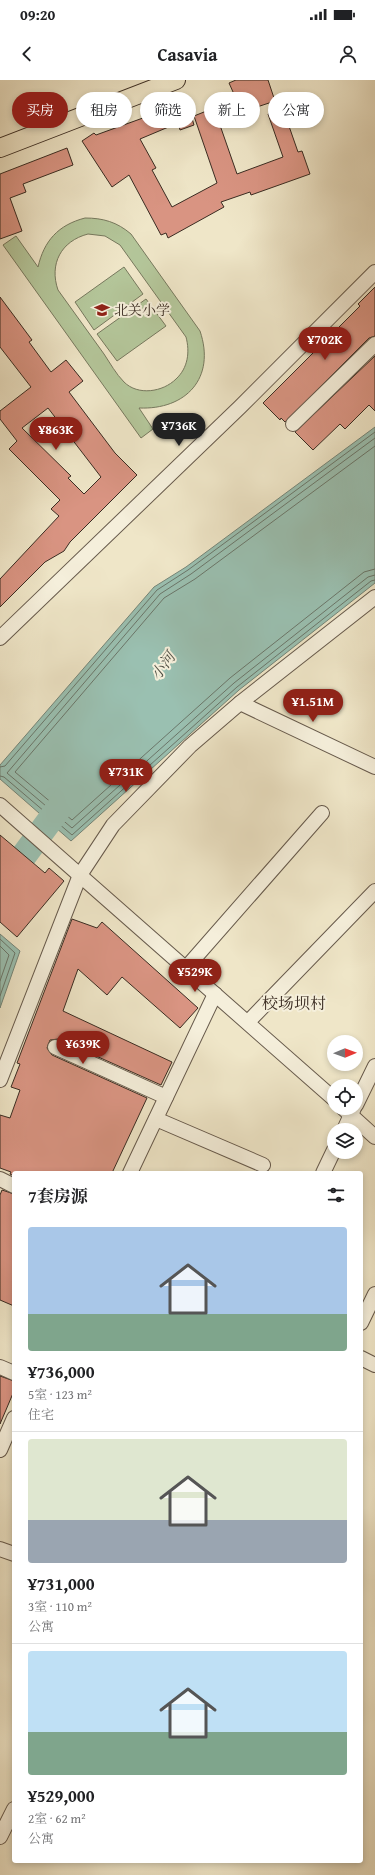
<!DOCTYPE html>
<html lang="zh">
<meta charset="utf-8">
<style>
body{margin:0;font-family:"Gentium Book Plus","Noto Serif SC",serif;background:#f6f6f6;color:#202124;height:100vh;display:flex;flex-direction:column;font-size:15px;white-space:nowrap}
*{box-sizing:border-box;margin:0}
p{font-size:13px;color:#757577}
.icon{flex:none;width:22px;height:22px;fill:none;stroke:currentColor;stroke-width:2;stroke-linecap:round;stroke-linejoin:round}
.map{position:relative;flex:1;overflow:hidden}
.details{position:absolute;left:12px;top:1091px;width:351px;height:692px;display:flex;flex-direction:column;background:#fff;border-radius:4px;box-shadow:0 2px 6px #0003}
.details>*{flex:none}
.hud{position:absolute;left:12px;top:12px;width:351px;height:36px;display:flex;gap:8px}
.needle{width:26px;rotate:89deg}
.tools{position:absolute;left:327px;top:955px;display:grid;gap:8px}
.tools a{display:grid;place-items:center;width:36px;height:36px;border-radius:50%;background:#fff;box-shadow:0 2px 6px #0003;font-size:20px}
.price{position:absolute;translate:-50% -34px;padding:0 9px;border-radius:14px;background:#8f2418;color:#fff;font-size:13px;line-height:26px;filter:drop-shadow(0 1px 2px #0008)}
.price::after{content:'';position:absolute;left:50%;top:24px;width:12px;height:9px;margin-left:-6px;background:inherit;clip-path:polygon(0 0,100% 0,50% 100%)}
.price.on{background:#222;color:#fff}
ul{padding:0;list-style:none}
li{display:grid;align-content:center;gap:8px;height:212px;padding:0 16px}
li+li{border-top:1px solid #e0e0e0}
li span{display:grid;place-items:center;height:124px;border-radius:4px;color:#555}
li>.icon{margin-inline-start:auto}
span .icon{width:72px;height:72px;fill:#fffc;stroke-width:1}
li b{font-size:17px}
h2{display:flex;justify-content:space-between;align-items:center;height:48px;padding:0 16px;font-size:17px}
.chip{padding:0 14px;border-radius:18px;background:#fff;box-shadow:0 2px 6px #0003;font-size:14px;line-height:36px}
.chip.on{background:#8f2418;color:#fff}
.status{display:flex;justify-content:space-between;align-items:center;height:28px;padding:0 20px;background:#fff;direction:ltr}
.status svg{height:11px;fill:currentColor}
header{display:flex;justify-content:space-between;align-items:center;height:52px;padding:0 16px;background:#fff;font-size:18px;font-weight:600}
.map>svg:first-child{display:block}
.green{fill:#b4c69a;stroke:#77795e;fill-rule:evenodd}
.water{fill:#9ac0b1;stroke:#748578}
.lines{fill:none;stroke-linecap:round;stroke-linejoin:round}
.shore{stroke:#6a766a;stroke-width:1}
.river{stroke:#9ac0b1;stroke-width:26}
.building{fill:#d99482;stroke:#3a2c22;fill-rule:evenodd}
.minor-casing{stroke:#675a4c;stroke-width:16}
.major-casing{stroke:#3a2c22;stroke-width:20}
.minor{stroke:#f5efdb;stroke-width:14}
.major{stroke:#efe6c8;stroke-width:18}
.labels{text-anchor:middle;stroke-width:4;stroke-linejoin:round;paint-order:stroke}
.poi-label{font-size:14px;fill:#3a2c22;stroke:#f5efdb;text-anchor:start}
.water-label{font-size:15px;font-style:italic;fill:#525146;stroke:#f5efdb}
.quarter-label{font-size:16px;fill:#3a2c22;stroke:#f5efdb}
</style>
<div class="status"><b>09:20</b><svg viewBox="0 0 49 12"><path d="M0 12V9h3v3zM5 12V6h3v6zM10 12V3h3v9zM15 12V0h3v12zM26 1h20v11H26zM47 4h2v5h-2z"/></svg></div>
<header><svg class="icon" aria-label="back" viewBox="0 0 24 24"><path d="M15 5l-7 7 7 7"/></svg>Casavia<svg class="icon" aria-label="person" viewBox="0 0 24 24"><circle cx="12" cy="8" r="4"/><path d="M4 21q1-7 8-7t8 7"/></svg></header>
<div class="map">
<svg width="375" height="1795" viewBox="0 0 375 1795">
<rect width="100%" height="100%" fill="#efe6c8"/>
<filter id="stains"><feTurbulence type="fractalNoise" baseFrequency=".005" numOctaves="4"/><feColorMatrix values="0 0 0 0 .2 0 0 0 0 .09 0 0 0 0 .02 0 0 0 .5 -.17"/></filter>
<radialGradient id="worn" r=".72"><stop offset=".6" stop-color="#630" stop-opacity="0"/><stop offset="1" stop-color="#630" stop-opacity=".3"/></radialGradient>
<g class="green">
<path d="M85,138C103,138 117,142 131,154L200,251C216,298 186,330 139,328L153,349L141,358L3,165L16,156L38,187C44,161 58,145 85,138ZM88,154L105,156L120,165L186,257C190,272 188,288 176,299C163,312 138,316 124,302C116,294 110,283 104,274C89,253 73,231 58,210C49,184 61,161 88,154Z"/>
<polygon points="124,187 143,214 94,250 75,222"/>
<polygon points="146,219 166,246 117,281 97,254"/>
</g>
<g class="water">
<polygon points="375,347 375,503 239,610 71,761 0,699 0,685 154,507 186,487"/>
<polygon points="0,854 20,871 0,928"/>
</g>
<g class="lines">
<g class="shore">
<polyline points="375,358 191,494 160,514 7,693 72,748 234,603 368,497 375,495"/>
<polyline points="375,366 195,499 164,518 15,692 72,740 230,598 364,492 375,489"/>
<polyline points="0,687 5,686 157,510 188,490 375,352"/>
<polyline points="0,696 4,697 72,755 237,607 371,501 375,500"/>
<polyline points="0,859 15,873 0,916"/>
<polyline points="0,866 9,875 0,901"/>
</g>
<polyline class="river" points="0,808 70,713"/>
</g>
<g class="building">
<polygon points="236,0 268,0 275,21 242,32 229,3"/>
<polygon points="187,22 194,45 180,50 178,43 140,59 156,88 152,90 172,127 217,103 194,36 214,28 237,94 283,77 268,34 283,29 298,72 302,71 310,94 251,115 250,112 221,122 224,127 168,158 166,153 161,155 129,95 112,107 82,61 94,53 96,55"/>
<polygon points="67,68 73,85 23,104 26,112 10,118 22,151 0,159 0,94"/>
<polygon points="375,207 375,256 369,258 285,342 281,338 280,340 263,323 360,226 358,224"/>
<path d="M0,217L32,260L29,262L51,292L66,280L83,301L69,312L115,373L137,395L70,462L64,471L45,482L0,527V499L59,436L51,429L60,420L9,369L17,361L0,339V331L31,307L0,267ZM48,328L101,397L84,414L68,398L71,396L22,348Z"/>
<polygon points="375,276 375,331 369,325 345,349 340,344 313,370 295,352"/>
<polygon points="0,755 45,793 49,788 64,801 17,857 0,842"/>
<polygon points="72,839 97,848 102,842 198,928 180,948 122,897 107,915 78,889 63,931 172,982 161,1005 58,959 50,960 47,968 52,975 147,1018 112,1093 14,1093 14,1096 10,1094 11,1092 0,1088 0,1035 10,1038 20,1010 11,1007 20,984 17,983"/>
<polygon points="2,1110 14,1114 14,1226 0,1220 0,1115"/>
<polygon points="0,1296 14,1301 14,1311 0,1344"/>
</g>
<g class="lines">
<g class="minor-casing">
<g id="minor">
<polyline points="293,344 375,264"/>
<polyline points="0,558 240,327 375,192"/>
<polyline points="240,623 375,687"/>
<polyline points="0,725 334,1019"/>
<polyline points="186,888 322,733"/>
<polyline points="248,942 375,811"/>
<polyline points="55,967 166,1017"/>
<polyline points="0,1000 80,795 113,745 190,666 240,623 375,517"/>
<polyline points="356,1025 375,986"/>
<polyline points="343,1028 375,1057"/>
<polyline points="156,1039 263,1085"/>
<polyline points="344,1050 354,1028"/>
<polyline points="130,1093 215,914"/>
<polyline points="323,1093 334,1070"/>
<polyline points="0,1099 14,1106"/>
<polyline points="361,1243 375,1214"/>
<polyline points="361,1278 375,1285"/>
<polyline points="0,1287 14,1293"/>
<polyline points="0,1370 14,1338"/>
<polyline points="0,1469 14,1474"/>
<polyline points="0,1757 14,1729"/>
</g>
</g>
<g class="major-casing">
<polyline id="major" points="0,68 176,0"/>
</g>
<use href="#minor" class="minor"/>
<use href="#major" class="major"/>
</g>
<defs>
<g id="school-bare" transform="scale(1.2)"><path d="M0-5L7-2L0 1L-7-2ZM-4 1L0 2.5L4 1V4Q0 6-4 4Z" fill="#8f2418" stroke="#f5efdb" stroke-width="2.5" paint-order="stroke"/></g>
</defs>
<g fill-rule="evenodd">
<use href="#school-bare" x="102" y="230"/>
</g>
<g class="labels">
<g class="poi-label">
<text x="114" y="235">北关小学</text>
</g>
<g class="water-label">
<text transform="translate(163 586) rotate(-54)" y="5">小河</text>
</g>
<g class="quarter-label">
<text x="294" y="929">校场坝村</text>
</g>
</g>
<rect width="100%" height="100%" filter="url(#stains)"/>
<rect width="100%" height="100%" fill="url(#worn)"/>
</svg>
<div class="tools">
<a><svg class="needle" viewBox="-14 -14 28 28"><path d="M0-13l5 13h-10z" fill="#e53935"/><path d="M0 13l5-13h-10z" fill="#757577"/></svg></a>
<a><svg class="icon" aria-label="locate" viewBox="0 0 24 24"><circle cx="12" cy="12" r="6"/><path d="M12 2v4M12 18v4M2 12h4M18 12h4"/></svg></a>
<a><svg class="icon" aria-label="layers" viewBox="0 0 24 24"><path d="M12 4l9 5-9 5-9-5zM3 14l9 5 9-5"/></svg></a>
</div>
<b class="price" style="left:325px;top:281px">¥702K</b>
<b class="price on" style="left:179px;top:367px">¥736K</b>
<b class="price" style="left:56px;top:371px">¥863K</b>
<b class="price" style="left:313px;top:643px">¥1.51M</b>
<b class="price" style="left:126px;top:713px">¥731K</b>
<b class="price" style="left:195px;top:913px">¥529K</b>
<b class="price" style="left:83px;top:985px">¥639K</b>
<div class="hud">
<a class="chip on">买房</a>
<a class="chip">租房</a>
<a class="chip">筛选</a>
<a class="chip">新上</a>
<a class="chip">公寓</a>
</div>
<section class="details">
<h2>7套房源<svg class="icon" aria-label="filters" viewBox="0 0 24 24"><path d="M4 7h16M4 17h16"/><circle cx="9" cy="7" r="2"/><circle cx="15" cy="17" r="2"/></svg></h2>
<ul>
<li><span style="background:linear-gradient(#a9c7e8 70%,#7fa58c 0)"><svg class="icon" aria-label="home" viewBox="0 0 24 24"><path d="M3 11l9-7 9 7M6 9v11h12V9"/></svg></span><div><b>¥736,000</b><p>5室 · 123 m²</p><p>住宅</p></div></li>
<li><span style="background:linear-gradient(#dfe7d0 65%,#9aa5b1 0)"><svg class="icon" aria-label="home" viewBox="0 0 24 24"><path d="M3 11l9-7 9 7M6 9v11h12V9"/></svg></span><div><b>¥731,000</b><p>3室 · 110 m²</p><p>公寓</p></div></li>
<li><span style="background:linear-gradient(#bfe0f5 65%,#7fa58c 0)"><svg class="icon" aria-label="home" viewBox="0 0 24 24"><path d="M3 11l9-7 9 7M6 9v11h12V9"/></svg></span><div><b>¥529,000</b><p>2室 · 62 m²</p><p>公寓</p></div></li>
</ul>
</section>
</div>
